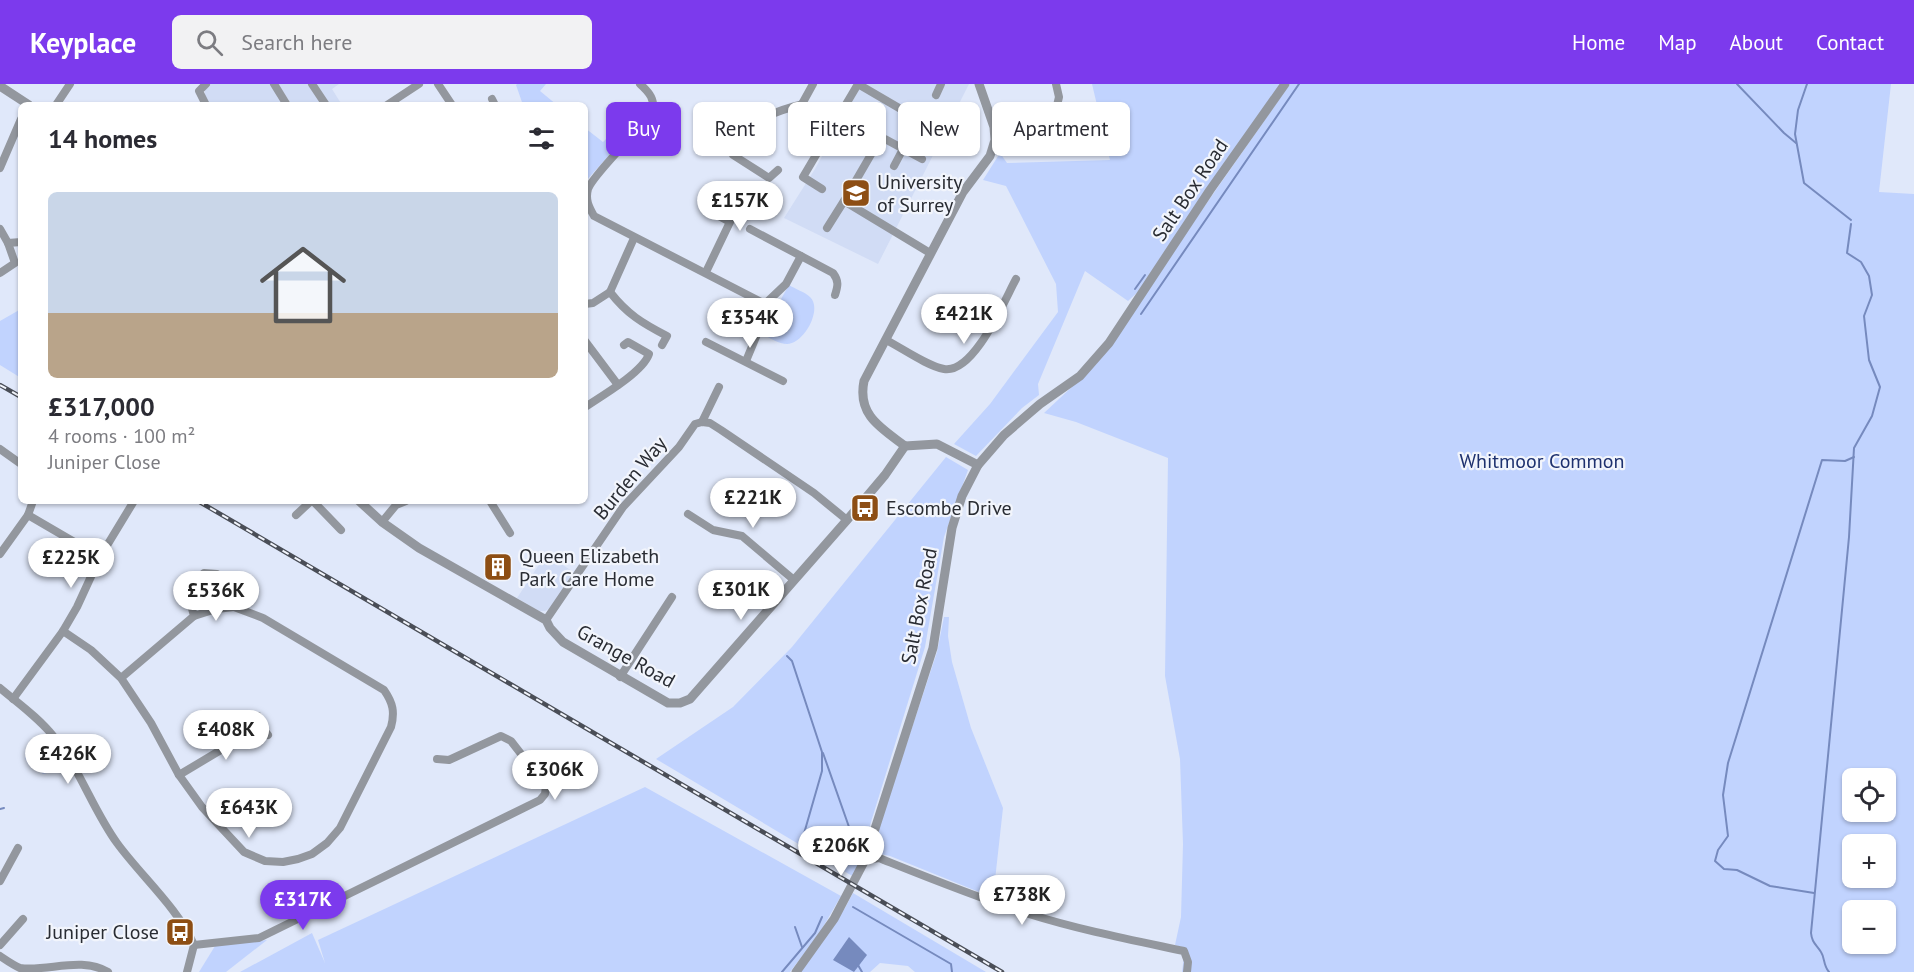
<!DOCTYPE html>
<meta charset="utf-8">
<style>
body{margin:0;font-family:"PT Sans",sans-serif;background:#f2f2f3;color:#2b2b33;height:100vh;display:flex;flex-direction:column;font-size:22px;white-space:nowrap}
*{box-sizing:border-box;margin:0}
p{font-size:20px;color:#7c7c81}
.icon{flex:none;width:33px;height:33px;fill:none;stroke:currentColor;stroke-width:2;stroke-linecap:round;stroke-linejoin:round}
.map{position:relative;flex:1;overflow:hidden}
.panel{position:absolute;left:18px;top:18px;width:570px;height:402px;display:flex;flex-direction:column;background:#fff;border-radius:9px;box-shadow:0 2px 4px #0004}
.panel>*{flex:none}
.top-card{position:absolute;left:606px;top:18px;width:570px;height:54px;display:flex;gap:12px}
.buttons{position:absolute;left:1842px;top:684px;display:grid;gap:12px}
.buttons a{display:grid;place-items:center;width:54px;height:54px;border-radius:9px;background:#fff;box-shadow:0 2px 4px #0004;font-size:30px}
.price{position:absolute;translate:-50% -51px;padding:0 14px;border-radius:21px;background:#fff;color:#222;font-size:20px;line-height:39px;filter:drop-shadow(0 2px 3px #0008)}
.price::after{content:'';position:absolute;left:50%;top:36px;width:18px;height:14px;margin-left:-9px;background:inherit;clip-path:polygon(0 0,100% 0,50% 100%)}
.price.current{background:#7c3aed;color:#fff}
ul{padding:0;list-style:none}
li{display:grid;align-content:center;gap:12px;height:318px;padding:0 30px}
li span{display:grid;place-items:center;height:186px;border-radius:9px;color:#555}
li>.icon{margin-inline-start:auto}
span .icon{width:108px;height:108px;fill:#fffc;stroke-width:1}
li b{font-size:26px}
h2{display:flex;justify-content:space-between;align-items:center;height:72px;padding:0 30px;font-size:26px}
.tag{padding:0 21px;border-radius:9px;background:#fff;box-shadow:0 2px 4px #0004;font-size:21px;line-height:54px}
.tag.current{background:#7c3aed;color:#fff}
header{display:flex;align-items:center;gap:36px;box-sizing:border-box;height:84px;padding:0 30px;background:#7c3aed;color:#fff}
header strong{font-size:28px}
nav{display:flex;gap:33px;margin-inline-start:auto;font-size:21px}
.search{width:420px;height:54px;background:#f2f2f3;display:flex;align-items:center;gap:15px;box-sizing:border-box;padding:0 21px;border-radius:9px;color:#7c7c81;font-size:22px}
.map>svg:first-child{display:block}
.built{fill:#d1dcf5}
.green{fill:#c1d3fe;fill-rule:evenodd}
.water{fill:#768abe}
.lines{fill:none;stroke-linecap:round;stroke-linejoin:round}
.stream{stroke:#768abe;stroke-width:2}
.minor{stroke:#93979e;stroke-width:8}
.tertiary{stroke:#93979e;stroke-width:9}
.rail-casing{stroke:#4a4e57;stroke-width:4.5}
.rail{stroke:#f2f5fc;stroke-width:2;stroke-dasharray:7;stroke-linecap:butt}
.labels{text-anchor:middle;stroke-width:4.5;stroke-linejoin:round;paint-order:stroke}
.poi-label{font-size:20px;fill:#292c33;stroke:#f2f5fc;text-anchor:start}
.street-label{font-size:20px;fill:#292c33;stroke:#f2f5fc}
.park-label{font-size:20px;fill:#1e316f;stroke:#f2f5fc}
</style>
<header>
<strong>Keyplace</strong>
<div class="search"><svg class="icon" aria-label="search" viewBox="0 0 24 24"><circle cx="10" cy="10" r="6"/><path d="M15 15l6 6"/></svg>Search here</div>
<nav><a>Home</a><a>Map</a><a>About</a><a>Contact</a></nav>
</header>
<div class="map">
<svg width="1914" height="888" viewBox="0 0 1914 888">
<rect width="100%" height="100%" fill="#e0e8fa"/>
<g class="built">
<polygon points="211,0 272,0 286,21 210,21 205,14 205,4"/>
<polygon points="278,0 339,0 332,5 342,21 292,21"/>
<polygon points="862,0 969,0 878,180 784,134 815,85"/>
<polygon points="546,470 575,489 552,523 545,527 539,527 517,514"/>
</g>
<g class="green">
<polygon points="517,0 546,0 540,7 557,21 523,21 516,1"/>
<polygon points="1092,0 1280,0 1140,206 1128,217 1085,187 1038,300 1039,311 1022,324 976,372 954,360 990,320 1058,228 1056,200 1006,102 983,96 1000,69 1007,79 1110,76"/>
<path d="M1290,0H1891L1879,108L1914,110V888H1182L1185,864L1175,861L1181,833L1183,760L1180,675L1165,592L1168,374L1076,338L1044,329L1090,286ZM1852,694H1886V728H1852ZM1852,760H1886V794H1852ZM1852,826H1886V860H1852Z"/>
<polygon points="625,36 628,43 627,51 585,98 585,44 603,58"/>
<path d="M789,201C795,205 805,208 810,213C823,225 804,260 787,260C779,260 769,253 761,250Z"/>
<polygon points="21,225 21,294 0,281 0,237"/>
<polygon points="946,373 968,386 944,453 925,563 854,793 656,675 733,623 792,563"/>
<polygon points="944,533 949,533 948,552 952,578 971,644 1003,724 994,805 979,808 890,772 871,768 937,568"/>
<path d="M43,659L53,665L50,682L47,689L43,690L28,680L25,674C29,666 31,663 40,663Z"/>
<polygon points="645,703 841,812 819,850 790,888 240,888 312,849 325,879 318,856"/>
<polygon points="853,809 986,888 915,888 908,882 880,879 870,888 800,888 845,824"/>
<polygon points="267,856 226,888 199,888 215,862"/>
</g>
<polygon class="water" points="849,853 867,871 854,888 833,876"/>
<g class="lines">
<g class="stream">
<polyline points="1737,0 1784,49 1796,59"/>
<polyline points="1807,0 1798,26 1795,50 1804,99 1851,136"/>
<polyline points="1135,205 1145,191"/>
<polyline points="1141,230 1299,0"/>
<polyline points="787,572 792,577 822,668 822,687 803,753"/>
<polyline points="823,669 855,760 856,771"/>
<polyline points="0,725 4,724"/>
<polyline points="1814,809 1770,802 1737,786 1724,785 1715,777 1718,766 1728,752 1723,711 1728,679 1822,376 1845,377 1854,373"/>
<polyline points="853,823 951,880 952,888"/>
<polyline points="795,843 802,863"/>
<polyline points="858,881 862,888"/>
<polyline points="782,888 815,849 822,833"/>
<path d="M1829,888C1823,881 1825,874 1821,868C1816,860 1812,859 1811,849L1849,453L1854,364L1872,332L1880,303L1869,276L1865,241L1864,232L1872,211L1869,192L1861,178L1847,169L1851,140"/>
</g>
<g class="minor">
<polyline points="274,0 287,21"/>
<polyline points="312,0 326,21"/>
<polyline points="438,0 452,21"/>
<path d="M640,0C650,9 655,15 653,30C640,44 593,91 588,105C585,116 589,123 594,132L765,220"/>
<polyline points="936,11 941,0"/>
<polyline points="492,15 495,21"/>
<polyline points="802,20 813,0"/>
<polyline points="56,21 70,0"/>
<polyline points="206,21 199,7 206,0"/>
<polyline points="387,21 419,0"/>
<polyline points="994,43 1031,37 1055,30 1059,13 1056,0"/>
<polyline points="922,75 885,55 880,55 844,117 930,169"/>
<polyline points="894,82 903,65"/>
<polyline points="0,84 21,35"/>
<path d="M778,86L769,94L733,71C745,35 770,30 802,20L835,39"/>
<polyline points="822,105 803,93 858,0 923,38 930,26"/>
<polyline points="827,144 844,117"/>
<polyline points="0,145 8,159 15,179 0,189"/>
<path d="M750,145L833,189C839,197 838,202 835,211"/>
<polyline points="8,159 21,158"/>
<polyline points="706,188 730,138 706,125"/>
<path d="M610,208C627,230 642,239 667,252L662,261"/>
<polyline points="585,220 593,219 610,208 634,154"/>
<path d="M886,256C902,264 927,282 944,285C974,290 1004,217 1016,195"/>
<polyline points="585,257 618,301"/>
<polyline points="706,258 783,297"/>
<polyline points="746,277 758,248 765,220 786,200 801,172"/>
<path d="M585,323C602,312 643,288 649,270L628,258L624,261"/>
<polyline points="702,338 710,339 721,346 814,409 847,436"/>
<polyline points="702,338 719,303"/>
<polyline points="0,365 21,380"/>
<polyline points="33,417 28,431 100,473"/>
<polyline points="313,417 341,446"/>
<polyline points="490,417 510,449"/>
<polyline points="688,430 713,446 742,452 794,496"/>
<polyline points="296,431 311,417"/>
<polyline points="382,438 396,421 406,417"/>
<polyline points="0,470 28,431"/>
<polyline points="194,532 216,525 234,523"/>
<polyline points="546,536 623,423 679,363 695,340 702,338"/>
<path d="M63,547L91,566L121,594L151,639L179,691L202,723L244,768L265,777L283,778L298,775L312,770L327,759L340,744L391,643C395,628 393,619 384,606L263,534L234,523L230,510L217,490L204,489L195,497L191,521L194,532L121,594"/>
<polyline points="620,593 672,513"/>
<path d="M0,604C19,620 39,634 54,653C80,685 93,726 117,759C141,792 178,824 194,861"/>
<polyline points="13,615 63,547 77,523 100,473 134,417"/>
<polyline points="258,632 261,642 268,651"/>
<polyline points="179,691 261,642"/>
<path d="M865,776L879,774C929,794 978,814 1029,830C1080,846 1132,856 1184,867L1188,878L1187,888"/>
<polyline points="0,797 18,764"/>
<polyline points="0,861 23,835"/>
<polyline points="194,861 259,854 540,716 545,710 546,702 511,657 501,652 449,676 437,675"/>
<path d="M0,872C6,876 13,881 20,884C48,888 81,872 108,888"/>
<polyline points="187,888 194,861"/>
</g>
<g class="tertiary">
<polyline points="0,2 29,21"/>
<path d="M905,362C881,344 857,331 864,297L963,108L990,72L995,56L994,43L979,0"/>
<polyline points="905,362 937,360 978,381"/>
<polyline points="359,417 382,438 419,464 546,536 550,544 563,558 668,619 680,619 690,615 847,436 885,391 905,362"/>
<polyline points="796,888 834,835 865,776 933,564 952,444 962,412 978,381 1004,351 1040,320 1080,292 1109,259 1210,106 1285,0"/>
</g>
<g class="rail-casing">
<g id="rail">
<polyline points="0,301 21,313"/>
<polyline points="198,417 1002,888"/>
</g>
</g>
<use href="#rail" class="rail"/>
</g>
<defs>
<g id="university-square" transform="scale(1.5)"><rect x="-9" y="-9" width="18" height="18" rx="4" fill="#8d4e14" stroke="#f2f5fc"/><path d="M0-5L7-2L0 1L-7-2ZM-4 1L0 2.5L4 1V4Q0 6-4 4Z" fill="#fff"/></g>
<g id="bus-square" transform="scale(1.5)"><rect x="-9" y="-9" width="18" height="18" rx="4" fill="#8d4e14" stroke="#f2f5fc"/><path d="M-5-6H5V4H4V6H2V4H-2V6H-4V4H-5ZM-3.5-4V0h7V-4ZM-3.5 1.2v1.5H-2V1.2ZM2 1.2v1.5H3.5V1.2Z" fill="#fff"/></g>
<g id="building-square" transform="scale(1.5)"><rect x="-9" y="-9" width="18" height="18" rx="4" fill="#8d4e14" stroke="#f2f5fc"/><path d="M-4-6H4V6H1V3H-1V6H-4ZM-2.5-4.3h1.7v1.8h-1.7ZM.8-4.3h1.7v1.8H.8ZM-2.5-1h1.7V.8h-1.7ZM.8-1h1.7V.8H.8Z" fill="#fff"/></g>
</defs>
<g fill-rule="evenodd">
<use href="#university-square" x="856" y="109"/>
<use href="#bus-square" x="865" y="424"/>
<use href="#building-square" x="498" y="483"/>
<use href="#bus-square" x="180" y="848"/>
</g>
<g class="labels">
<g class="poi-label">
<text x="877" y="105">University<tspan x="877" dy="23">of Surrey</tspan></text>
<text x="886" y="431">Escombe Drive</text>
<text x="519" y="479">Queen Elizabeth<tspan x="519" dy="23">Park Care Home</tspan></text>
<text x="159" y="855" text-anchor="end">Juniper Close</text>
</g>
<g class="street-label">
<text transform="translate(1190 106) rotate(-56)" y="7">Salt Box Road</text>
<text transform="translate(630 394) rotate(-50)" y="7">Burden Way</text>
<text transform="translate(919 522) rotate(-79)" y="7">Salt Box Road</text>
<text transform="translate(626 572) rotate(29)" y="7">Grange Road</text>
</g>
<g class="park-label">
<text x="1542" y="384">Whitmoor Common</text>
</g>
</g>
</svg>
<div class="buttons">
<a><svg class="icon" aria-label="locate" viewBox="0 0 24 24"><circle cx="12" cy="12" r="6"/><path d="M12 2v4M12 18v4M2 12h4M18 12h4"/></svg></a>
<a>+</a>
<a>−</a>
</div>
<b class="price" style="left:740px;top:148px">£157K</b>
<b class="price" style="left:964px;top:261px">£421K</b>
<b class="price" style="left:750px;top:265px">£354K</b>
<b class="price" style="left:753px;top:445px">£221K</b>
<b class="price" style="left:71px;top:505px">£225K</b>
<b class="price" style="left:741px;top:537px">£301K</b>
<b class="price" style="left:216px;top:538px">£536K</b>
<b class="price" style="left:226px;top:677px">£408K</b>
<b class="price" style="left:68px;top:701px">£426K</b>
<b class="price" style="left:555px;top:717px">£306K</b>
<b class="price" style="left:249px;top:755px">£643K</b>
<b class="price" style="left:841px;top:793px">£206K</b>
<b class="price" style="left:1022px;top:842px">£738K</b>
<b class="price current" style="left:303px;top:847px">£317K</b>
<div class="top-card">
<a class="tag current">Buy</a>
<a class="tag">Rent</a>
<a class="tag">Filters</a>
<a class="tag">New</a>
<a class="tag">Apartment</a>
</div>
<section class="panel">
<h2>14 homes<svg class="icon" aria-label="filters" viewBox="0 0 24 24"><path d="M4 7h16M4 17h16"/><circle cx="9" cy="7" r="2"/><circle cx="15" cy="17" r="2"/></svg></h2>
<ul>
<li><span style="background:linear-gradient(#c9d6e8 65%,#b9a48a 0)"><svg class="icon" aria-label="home" viewBox="0 0 24 24"><path d="M3 11l9-7 9 7M6 9v11h12V9"/></svg></span><div><b>£317,000</b><p>4 rooms · 100 m²</p><p>Juniper Close</p></div></li>
</ul>
</section>
</div>
